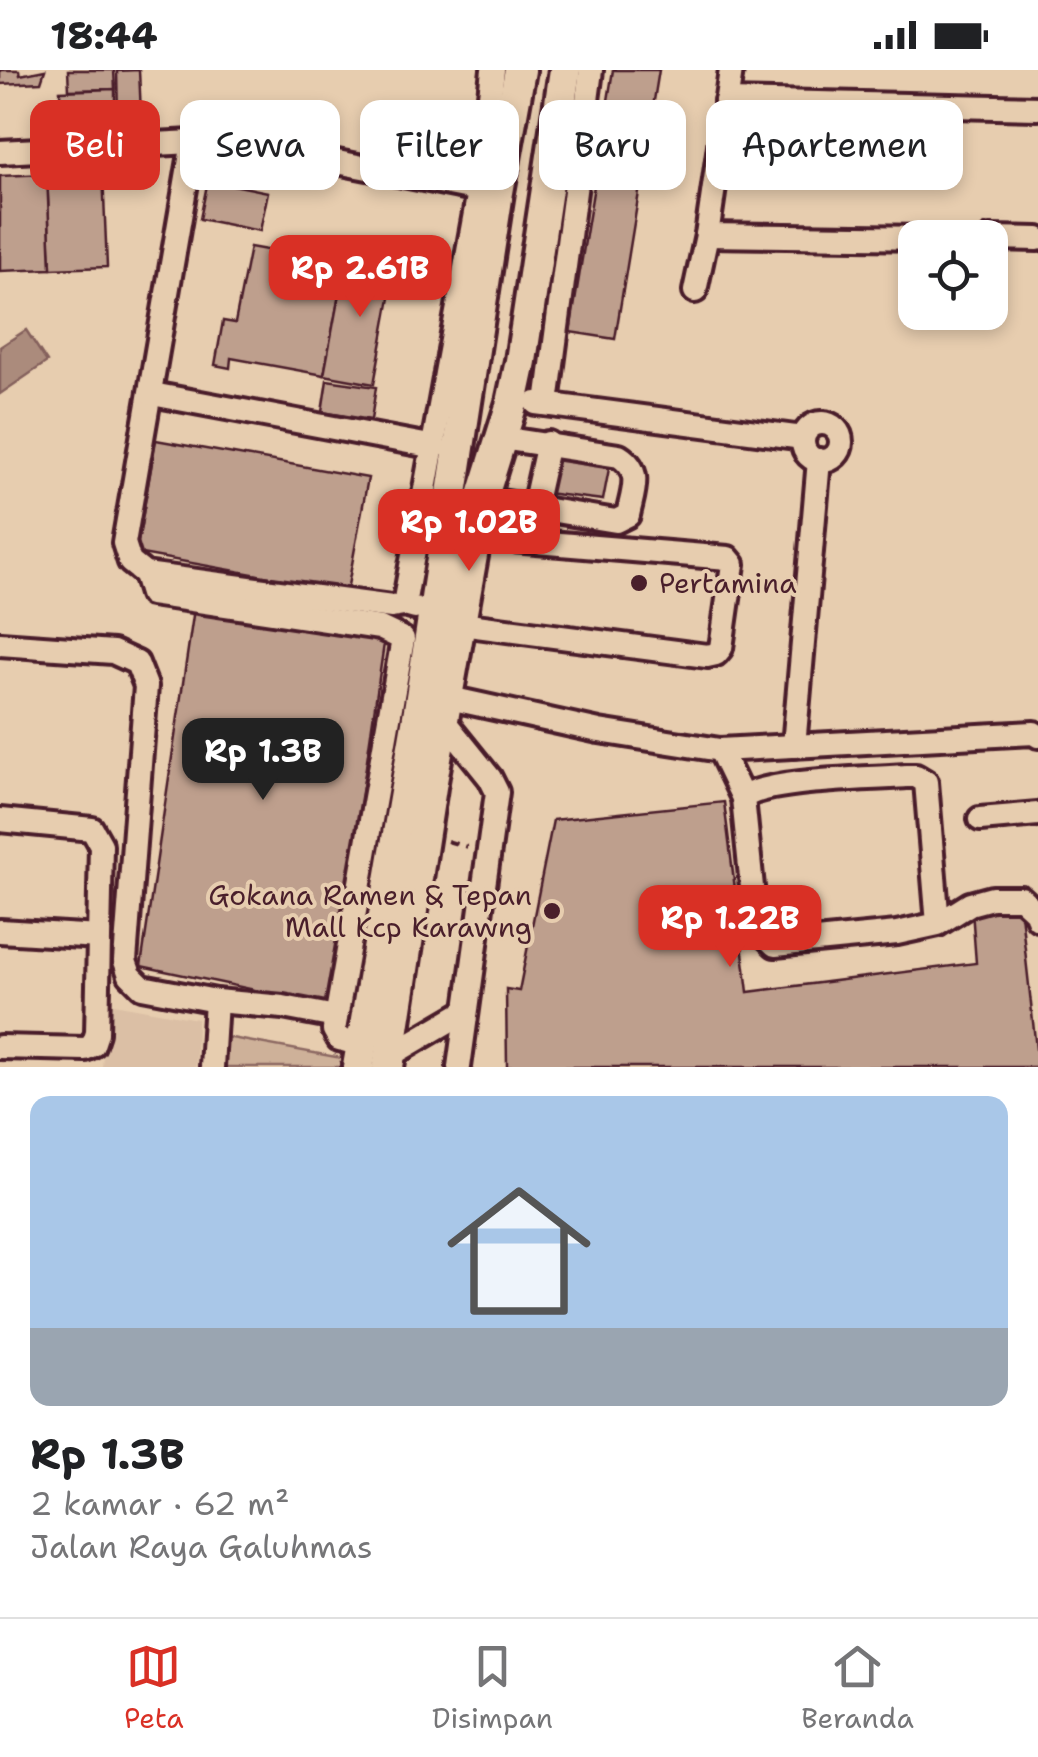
<!DOCTYPE html>
<html lang="id">
<meta charset="utf-8">
<style>
body{margin:0;font-family:"Shantell Sans",sans-serif;background:#f2f2f2;color:#202124;height:100vh;display:flex;flex-direction:column;font-size:38px;white-space:nowrap}
*{box-sizing:border-box;margin:0}
p{font-size:32px;color:#757577}
.icon{flex:none;width:55px;height:55px;fill:none;stroke:currentColor;stroke-width:2;stroke-linecap:round;stroke-linejoin:round}
.map{position:relative;height:997px;overflow:hidden}
.drawer{display:flex;flex-direction:column;background:#fff;flex:1}
.drawer>*{flex:none}
.guide{position:absolute;left:30px;top:30px;width:980px;height:90px;display:flex;gap:20px}
.buttons{position:absolute;left:898px;top:150px;display:grid;gap:20px}
.buttons a{display:grid;place-items:center;width:110px;height:110px;border-radius:20px;background:#fff;box-shadow:0 5px 15px #0003;font-size:50px}
.price{position:absolute;translate:-50% -85px;padding:0 22px;border-radius:20px;background:#d93025;color:#fff;font-size:32px;line-height:65px;filter:drop-shadow(0 2px 5px #0008)}
.price::after{content:'';position:absolute;left:50%;top:60px;width:30px;height:22px;margin-left:-15px;background:inherit;clip-path:polygon(0 0,100% 0,50% 100%)}
.price.current{background:#222;color:#fff}
ul{padding:0;list-style:none}
li{display:grid;align-content:center;gap:20px;height:530px;padding:0 30px}
li span{display:grid;place-items:center;height:310px;border-radius:20px;color:#555}
li>.icon{margin-inline-start:auto}
span .icon{width:180px;height:180px;fill:#fffc;stroke-width:1}
li b{font-size:42px}
.chip{padding:0 35px;border-radius:20px;background:#fff;box-shadow:0 5px 15px #0003;font-size:35px;line-height:90px}
.chip.current{background:#d93025;color:#fff}
.status{display:flex;justify-content:space-between;align-items:center;height:70px;padding:0 50px;background:#fff;direction:ltr}
.status svg{height:28px;fill:currentColor}
.dock{display:flex;justify-content:space-around;align-items:center;height:140px;border-top:2px solid #e0e0e0;background:#fff;font-size:28px;color:#757577}
.dock a{display:grid;justify-items:center;gap:5px}
.dock .current{color:#d93025}
.map>svg:first-child{display:block}
.built{fill:#dbbfa5}
.green{fill:#ceb199;stroke:#8c6862;stroke-width:2.5}
.water{fill:#ab8b7c;stroke:#84605c;stroke-width:2.5}
.building{fill:#be9f8d;stroke:#4a1f2b;stroke-width:2.5}
.lines{fill:none;stroke-linecap:round;stroke-linejoin:round}
.minor-casing{stroke:#4a1f2b;stroke-width:30}
.major-casing{stroke:#4a1f2b;stroke-width:38}
.path{stroke:#4a1f2b;stroke-width:4;stroke-dasharray:10 8;stroke-linecap:butt}
.minor{stroke:#e7cdaf;stroke-width:22}
.major{stroke:#e7cdaf;stroke-width:30}
.poi-dot{fill:#4a1f2b;stroke:#e7cdaf;stroke-width:4}
.labels{text-anchor:middle;stroke-width:8;stroke-linejoin:round;paint-order:stroke}
.poi-label{font-size:28px;fill:#4a1f2b;stroke:#e7cdaf;text-anchor:start}
</style>
<div class="status"><b>18:44</b><svg viewBox="0 0 49 12"><path d="M0 12V9h3v3zM5 12V6h3v6zM10 12V3h3v9zM15 12V0h3v12zM26 1h20v11H26zM47 4h2v5h-2z"/></svg></div>
<div class="map">
<svg width="1038" height="997" viewBox="0 0 1038 997">
<rect width="100%" height="100%" fill="#e7cdaf"/>
<filter id="ink" filterUnits="userSpaceOnUse"><feTurbulence type="fractalNoise" baseFrequency=".01" numOctaves="2"/><feDisplacementMap in="SourceGraphic" scale="20" xChannelSelector="R" yChannelSelector="G"/><feConvolveMatrix kernelMatrix="1 2 1 2 8 2 1 2 1" color-interpolation-filters="sRGB"/></filter>
<g filter="url(#ink)">
<polygon class="built" points="108,933 197,949 196,997 102,997"/>
<polygon class="green" points="215,965 358,991 358,997 212,997"/>
<polygon class="water" points="26,260 47,292 0,324 0,277"/>
<g class="building">
<polygon points="0,0 19,0 20,5 45,0 41,12 0,14"/>
<polygon points="68,0 114,0 115,19 69,20"/>
<polygon points="139,0 141,44 118,44 117,1"/>
<polygon points="613,0 659,0 615,269 570,262"/>
<polygon points="115,19 115,45 61,47 60,21"/>
<polygon points="103,102 107,197 51,199 47,104"/>
<polygon points="47,104 51,199 0,201 0,106"/>
<polygon points="208,110 268,122 260,161 200,149"/>
<polygon points="250,177 345,194 324,305 231,288 230,298 215,295 223,251 235,253"/>
<polygon points="346,187 396,195 374,314 324,305"/>
<polygon points="327,310 376,317 371,350 322,342"/>
<polygon points="156,370 368,408 347,521 136,483"/>
<polygon points="553,379 611,388 603,430 546,423"/>
<polygon points="195,532 385,567 331,936 141,896"/>
<polygon points="724,732 748,922 976,893 972,840 1020,834 1038,997 507,997 506,919 519,921 553,750"/>
</g>
<g class="lines">
<g class="minor-casing">
<g id="minor">
<polyline points="726,31 1038,38"/>
<polyline points="193,72 124,473 130,492 145,504 392,537 404,535"/>
<polyline points="0,82 193,72 276,80 490,122"/>
<polyline points="707,165 927,168"/>
<polyline points="990,168 1038,169"/>
<polyline points="695,221 707,165 731,0"/>
<polyline points="152,324 435,377"/>
<polyline points="536,333 803,368"/>
<polyline points="547,333 591,0"/>
<circle cx="822" cy="372" r="19"/>
<path d="M482,429L616,451L628,445C633,421 643,401 619,386L501,368"/>
<polyline points="534,436 548,373"/>
<polyline points="145,504 151,524 380,558 403,569 334,960 339,969 361,975"/>
<polyline points="415,538 404,535 479,121 493,0"/>
<polyline points="461,554 707,586 716,584 721,578 733,494 728,488 477,467"/>
<polyline points="0,574 113,582 137,593 146,616 125,891 130,905 142,917 216,931 283,937 336,947"/>
<polyline points="449,628 599,661 720,680 1034,663 1038,666"/>
<polyline points="444,651 490,708 497,722 459,997"/>
<polyline points="794,676 819,390"/>
<polyline points="720,680 743,728"/>
<polyline points="980,749 1038,744"/>
<polyline points="0,750 92,759 101,775 97,963 93,975 85,979 0,977"/>
<path d="M938,854L926,712L916,706H906C871,709 767,709 743,728L756,857L775,875L897,863L938,854L970,834L992,828H1021L1036,842L1038,849"/>
<polyline points="0,861 99,867"/>
<polyline points="389,986 466,941"/>
<polyline points="212,997 216,931"/>
</g>
</g>
<g class="major-casing">
<g id="major">
<polyline points="358,997 417,653 498,122 520,0"/>
<polyline points="388,997 431,717 482,429 512,333 521,291 565,0"/>
</g>
</g>
<polyline class="path" points="447,771 467,777"/>
<use href="#minor" class="minor"/>
<use href="#major" class="major"/>
</g>
</g>
<g class="poi-dot">
<circle cx="639" cy="513" r="10"/>
<circle cx="552" cy="841" r="10"/>
</g>
<g class="labels">
<g class="poi-label">
<text x="659" y="523">Pertamina</text>
<text x="532" y="835" text-anchor="end">Gokana Ramen &amp; Tepan<tspan x="532" dy="32">Mall Kcp Karawng</tspan></text>
</g>
</g>
</svg>
<div class="buttons">
<a><svg class="icon" aria-label="locate" viewBox="0 0 24 24"><circle cx="12" cy="12" r="6"/><path d="M12 2v4M12 18v4M2 12h4M18 12h4"/></svg></a>
</div>
<b class="price" style="left:360px;top:250px">Rp 2.61B</b>
<b class="price" style="left:469px;top:504px">Rp 1.02B</b>
<b class="price current" style="left:263px;top:733px">Rp 1.3B</b>
<b class="price" style="left:730px;top:900px">Rp 1.22B</b>
<div class="guide">
<a class="chip current">Beli</a>
<a class="chip">Sewa</a>
<a class="chip">Filter</a>
<a class="chip">Baru</a>
<a class="chip">Apartemen</a>
</div>
</div>
<section class="drawer">
<ul>
<li><span style="background:linear-gradient(#a9c7e8 75%,#9aa5b1 0)"><svg class="icon" aria-label="home" viewBox="0 0 24 24"><path d="M3 11l9-7 9 7M6 9v11h12V9"/></svg></span><div><b>Rp 1.3B</b><p>2 kamar · 62 m²</p><p>Jalan Raya Galuhmas</p></div></li>
</ul>
</section>
<nav class="dock">
<a class="current"><svg class="icon" aria-label="map" viewBox="0 0 24 24"><path d="M3 6l6-2 6 2 6-2v14l-6 2-6-2-6 2zM9 4v14M15 6v14"/></svg>Peta</a>
<a><svg class="icon" aria-label="saved" viewBox="0 0 24 24"><path d="M7 4h10v16l-5-4-5 4z"/></svg>Disimpan</a>
<a><svg class="icon" aria-label="home" viewBox="0 0 24 24"><path d="M3 11l9-7 9 7M6 9v11h12V9"/></svg>Beranda</a>
</nav>
